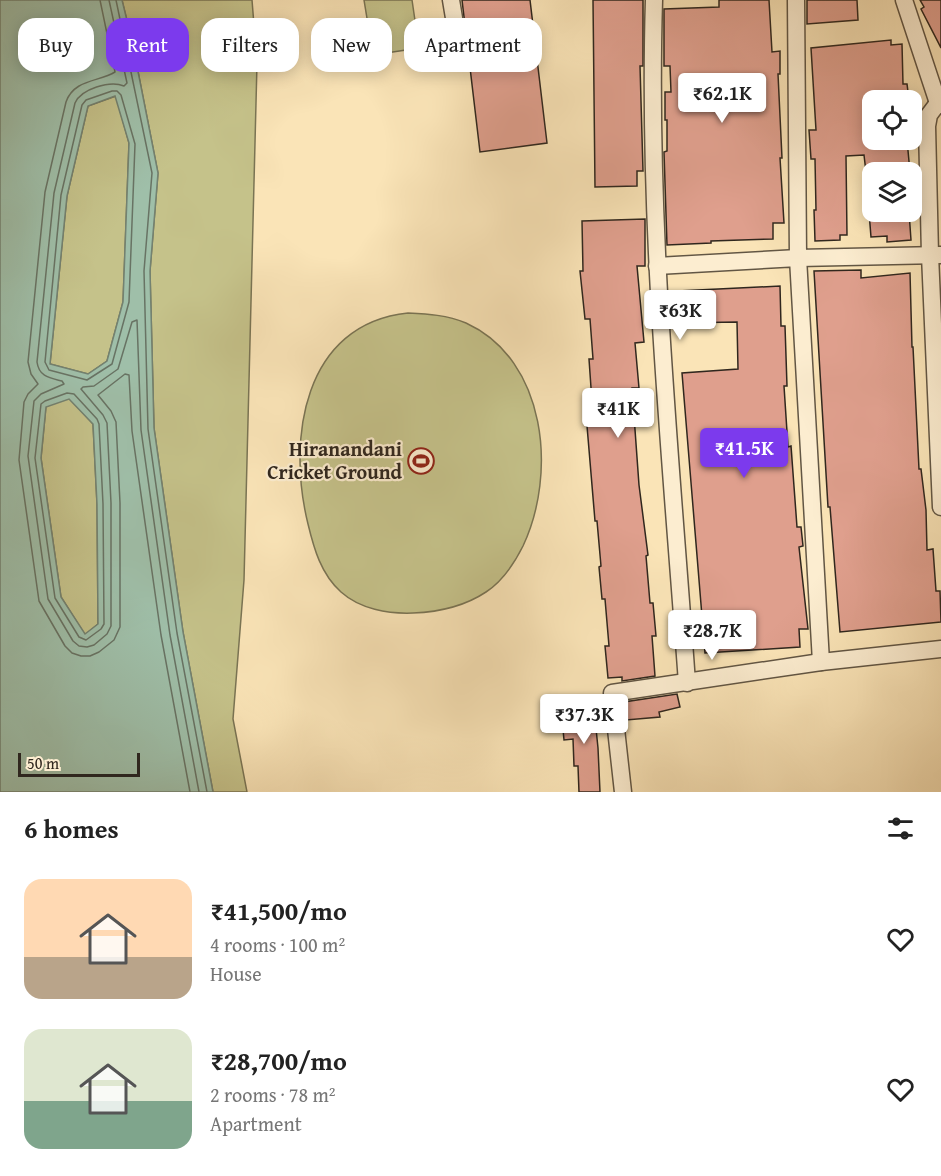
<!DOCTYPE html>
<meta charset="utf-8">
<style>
body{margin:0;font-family:"Gentium Book Plus",serif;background:#f2f2f2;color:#222;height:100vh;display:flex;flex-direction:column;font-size:22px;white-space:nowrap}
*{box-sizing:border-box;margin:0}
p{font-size:20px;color:#767676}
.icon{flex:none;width:33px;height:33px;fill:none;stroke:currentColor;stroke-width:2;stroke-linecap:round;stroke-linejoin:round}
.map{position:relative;height:792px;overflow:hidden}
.side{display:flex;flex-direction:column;background:#fff;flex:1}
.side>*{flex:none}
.hud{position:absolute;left:18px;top:18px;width:600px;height:54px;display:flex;gap:12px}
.tools{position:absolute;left:862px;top:90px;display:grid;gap:12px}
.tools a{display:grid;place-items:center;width:60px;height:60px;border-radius:12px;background:#fff;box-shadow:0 3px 15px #0003;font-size:30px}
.scale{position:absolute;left:18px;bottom:15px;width:122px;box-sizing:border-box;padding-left:6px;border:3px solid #30271e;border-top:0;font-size:16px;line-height:21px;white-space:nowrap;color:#30271e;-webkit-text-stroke:4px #fcedd0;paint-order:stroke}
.price{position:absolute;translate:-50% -51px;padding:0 14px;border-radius:6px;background:#fff;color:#222;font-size:20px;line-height:39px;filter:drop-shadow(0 2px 3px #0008)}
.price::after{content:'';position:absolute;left:50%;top:36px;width:18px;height:14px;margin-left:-9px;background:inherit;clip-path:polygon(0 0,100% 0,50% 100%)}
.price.active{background:#7c3aed;color:#fff}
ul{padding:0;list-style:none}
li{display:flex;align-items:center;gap:18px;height:150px;padding:0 24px}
li span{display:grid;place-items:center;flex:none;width:168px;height:120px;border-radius:18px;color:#555}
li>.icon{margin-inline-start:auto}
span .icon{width:72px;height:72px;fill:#fffc;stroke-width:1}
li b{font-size:26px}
h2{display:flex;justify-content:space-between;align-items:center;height:72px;padding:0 24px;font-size:26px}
.chip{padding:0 21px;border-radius:18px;background:#fff;box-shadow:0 3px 15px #0003;font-size:21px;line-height:54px}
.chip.active{background:#7c3aed;color:#fff}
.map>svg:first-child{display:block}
.green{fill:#c5c28a;stroke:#7a7454;stroke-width:1.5}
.water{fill:#9fbfa9;stroke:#738271;stroke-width:1.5;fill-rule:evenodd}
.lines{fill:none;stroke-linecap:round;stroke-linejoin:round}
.shore{stroke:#687364;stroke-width:1.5}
.building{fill:#df9f8d;stroke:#30271e;stroke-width:1.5}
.minor-casing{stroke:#625644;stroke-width:19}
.minor{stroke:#fcedd0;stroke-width:16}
.labels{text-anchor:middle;stroke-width:4.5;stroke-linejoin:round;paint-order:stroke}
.poi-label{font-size:20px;font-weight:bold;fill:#30271e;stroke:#fcedd0;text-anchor:end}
</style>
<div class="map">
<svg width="941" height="792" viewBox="0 0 941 792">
<rect width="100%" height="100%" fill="#fae4b7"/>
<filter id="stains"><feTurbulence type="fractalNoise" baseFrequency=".00333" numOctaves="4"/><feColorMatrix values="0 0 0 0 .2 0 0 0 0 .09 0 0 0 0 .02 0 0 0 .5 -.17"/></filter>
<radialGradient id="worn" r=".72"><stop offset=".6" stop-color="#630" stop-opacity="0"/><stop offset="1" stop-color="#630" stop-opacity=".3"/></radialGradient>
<g class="green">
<polygon points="122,0 252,0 257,63 244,580 233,719 247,792 213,792 183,632 154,428 150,271 158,173 132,41"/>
<polygon points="364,0 412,0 419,48 373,55"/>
<polygon points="116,96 129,143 123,302 107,361 88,374 50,364 67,196 88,106"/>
<path d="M408,313C428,314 447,315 466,323C547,360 557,474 523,546C514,564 503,581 486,592C465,606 438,612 413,613C388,614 360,609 341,592C321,574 314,549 308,524C287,439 303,324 408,313Z"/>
<polygon points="69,398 93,424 97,504 98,624 85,635 61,597 41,458 46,406"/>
</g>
<path class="water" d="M0,0H122L132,41L158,173L150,271L154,428L183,632L213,792H0ZM115,96L129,143L123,302L107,361L88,374L50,364L67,196L88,106ZM69,399L93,424L97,504L98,624L85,634L61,597L41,458L46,407Z"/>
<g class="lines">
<g class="shore">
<path d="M100,0L115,72C99,82 74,79 66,102L45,192L28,362L31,374L38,384L28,394L24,402L19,460L39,601L65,646L72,653L81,656H90L99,652L114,640L120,627V503L116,422L111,411L98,395L125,374L129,375L132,431L161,635L190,792"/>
<path d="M109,0L127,83L124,86C110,80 81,89 75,103L54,193L37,362C39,377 50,378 62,381L64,384L41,394L34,401L28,456L48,599L73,641L79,646L87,647L94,645L107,634L111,626V503L107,423L103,415L81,389L83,387L94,386L118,369L132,322L137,320L141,430L170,635L199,792"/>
<polyline points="116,0 152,173 144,271 148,429 177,633 207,792"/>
<polygon points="112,91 117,91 121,95 135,144 129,302 112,364 87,380 49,370 45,362 61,195 82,105 86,100"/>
<polygon points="67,393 74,394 97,419 99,424 103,504 104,624 101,629 86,640 79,637 55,598 35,458 41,404 45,401"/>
</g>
</g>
<g class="building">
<polygon points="462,0 530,0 547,143 480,152"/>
<polygon points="593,0 643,0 643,66 640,66 643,171 637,171 637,186 595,187"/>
<polygon points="719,0 769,0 772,52 780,51 780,74 778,74 782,158 780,158 784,223 773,223 773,239 711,241 711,243 667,245 664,152 667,151 667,120 665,120 665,92 671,92 670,66 664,66 664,9 719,7"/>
<polygon points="807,0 857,0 858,20 807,24"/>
<polygon points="920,0 941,0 941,48 921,9 924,7"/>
<polygon points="891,40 891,45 902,44 903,84 907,84 909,100 873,100 873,140 907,140 910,172 866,172 864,155 846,156 847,235 840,235 840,240 815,241 814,210 816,210 815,159 811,159 809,130 816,130 811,48"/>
<polygon points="869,212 909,212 911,240 887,242 887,236 871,237"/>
<polygon points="645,219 645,266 637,266 644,342 635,343 639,388 632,388 639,485 648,555 646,556 650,603 653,603 656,636 652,636 655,676 622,681 622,677 608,678 605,646 609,646 605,599 602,599 599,567 601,566 597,521 595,521 585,402 592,402 589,359 593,359 590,319 585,319 580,271 583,271 582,221"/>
<polygon points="861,270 861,278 910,273 912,347 913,347 919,469 921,469 926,510 927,550 933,549 936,591 940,591 941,622 840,632 830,507 828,507 814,271"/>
<polygon points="780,286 781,326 785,326 787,386 784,386 788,447 791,446 797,527 801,527 803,546 799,547 808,629 799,629 800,647 705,653 682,373 738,369 737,322 679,323 678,291"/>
<polygon points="677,694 680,707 659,712 660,717 626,720 624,702"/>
<polygon points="593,699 598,748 600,792 579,792 578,766 574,766 573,739 564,740 562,719 576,718 574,701"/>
</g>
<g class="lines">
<g class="minor-casing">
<g id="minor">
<polyline points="451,0 455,24"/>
<path d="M654,0C647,228 671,456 687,683"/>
<polyline points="796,0 798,258 940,255"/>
<polyline points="904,0 938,103"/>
<polyline points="941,105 938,103 929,115 927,126 930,255 941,507"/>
<polyline points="657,266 798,258 821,662"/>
<polyline points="623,792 612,693 821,662 941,649"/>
</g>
</g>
<use href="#minor" class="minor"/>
</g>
<defs>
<g id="stadium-ring" transform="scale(1.35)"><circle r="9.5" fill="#fcedd0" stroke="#8f2418" stroke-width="1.5"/><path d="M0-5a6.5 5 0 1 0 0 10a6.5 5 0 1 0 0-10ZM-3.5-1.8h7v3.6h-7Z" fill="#8f2418"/></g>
</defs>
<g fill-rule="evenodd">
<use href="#stadium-ring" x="421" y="461"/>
</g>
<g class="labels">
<g class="poi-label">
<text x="402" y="456">Hiranandani<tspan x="402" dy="23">Cricket Ground</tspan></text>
</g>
</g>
<rect width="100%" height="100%" filter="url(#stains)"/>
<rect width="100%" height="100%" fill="url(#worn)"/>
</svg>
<div class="tools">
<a><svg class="icon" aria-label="locate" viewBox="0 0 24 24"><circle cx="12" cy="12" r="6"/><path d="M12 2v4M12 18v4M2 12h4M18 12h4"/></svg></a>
<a><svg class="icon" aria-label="layers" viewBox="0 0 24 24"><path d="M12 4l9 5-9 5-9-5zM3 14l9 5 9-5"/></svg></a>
</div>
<div class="scale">50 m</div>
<b class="price" style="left:722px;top:124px">₹62.1K</b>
<b class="price" style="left:680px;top:341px">₹63K</b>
<b class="price" style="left:618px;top:439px">₹41K</b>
<b class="price active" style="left:744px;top:479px">₹41.5K</b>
<b class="price" style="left:712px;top:661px">₹28.7K</b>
<b class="price" style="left:584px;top:745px">₹37.3K</b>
<div class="hud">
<a class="chip">Buy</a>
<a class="chip active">Rent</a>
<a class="chip">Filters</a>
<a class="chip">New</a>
<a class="chip">Apartment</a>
</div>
</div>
<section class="side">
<h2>6 homes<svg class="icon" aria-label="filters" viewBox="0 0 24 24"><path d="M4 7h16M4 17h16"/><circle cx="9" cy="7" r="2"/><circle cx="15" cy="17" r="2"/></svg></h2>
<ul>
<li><span style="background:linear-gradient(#ffd9b3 65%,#b9a48a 0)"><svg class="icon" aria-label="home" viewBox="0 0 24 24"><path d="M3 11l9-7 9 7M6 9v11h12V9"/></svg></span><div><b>₹41,500/mo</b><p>4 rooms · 100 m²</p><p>House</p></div><svg class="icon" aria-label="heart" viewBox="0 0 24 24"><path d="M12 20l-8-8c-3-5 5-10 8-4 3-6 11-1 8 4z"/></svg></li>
<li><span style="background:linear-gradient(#dfe7d0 60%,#7fa58c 0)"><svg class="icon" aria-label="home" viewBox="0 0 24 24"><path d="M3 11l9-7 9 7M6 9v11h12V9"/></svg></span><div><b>₹28,700/mo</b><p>2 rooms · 78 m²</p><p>Apartment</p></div><svg class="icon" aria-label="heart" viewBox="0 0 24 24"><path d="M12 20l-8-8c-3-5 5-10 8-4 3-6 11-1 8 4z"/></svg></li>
</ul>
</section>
